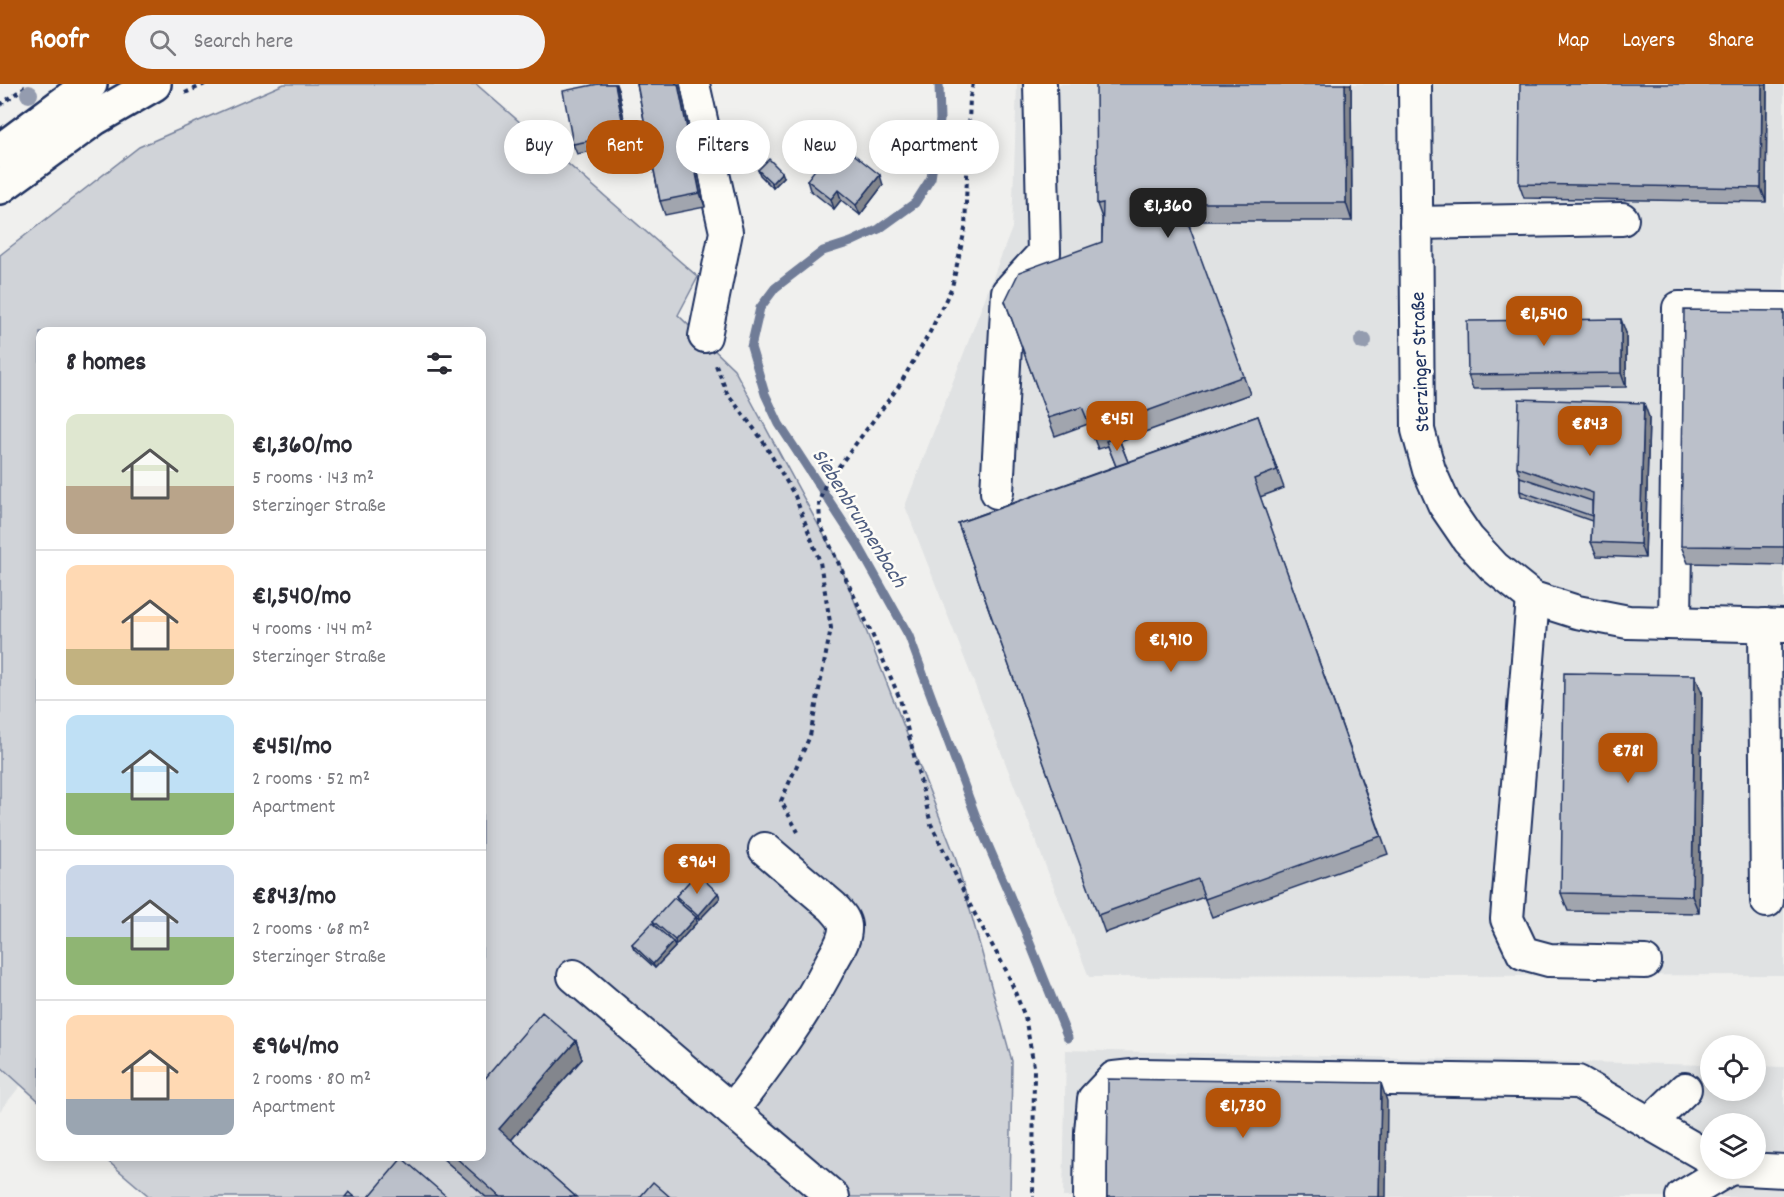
<!DOCTYPE html>
<meta charset="utf-8">
<style>
body{margin:0;font-family:Dekko,sans-serif;background:#f2f2f3;color:#2b2b33;height:100vh;display:flex;flex-direction:column;font-size:22px;white-space:nowrap}
*{box-sizing:border-box;margin:0}
p{font-size:20px;color:#7c7c81}
.icon{flex:none;width:33px;height:33px;fill:none;stroke:currentColor;stroke-width:2;stroke-linecap:round;stroke-linejoin:round}
.map{position:relative;flex:1;overflow:hidden}
.side{position:absolute;left:36px;top:243px;width:450px;height:834px;display:flex;flex-direction:column;background:#fff;border-radius:12px;box-shadow:0 3px 15px #0003}
.side>*{flex:none}
.hud{position:absolute;left:504px;top:36px;width:570px;height:54px;display:flex;gap:12px}
.buttons{position:absolute;left:1700px;top:951px;display:grid;gap:12px}
.buttons a{display:grid;place-items:center;width:66px;height:66px;border-radius:50%;background:#fff;box-shadow:0 3px 15px #0003;font-size:30px}
.price{position:absolute;translate:-50% -51px;padding:0 14px;border-radius:12px;background:#b45309;color:#fff;font-size:20px;line-height:39px;filter:drop-shadow(0 2px 3px #0008)}
.price::after{content:'';position:absolute;left:50%;top:36px;width:18px;height:14px;margin-left:-9px;background:inherit;clip-path:polygon(0 0,100% 0,50% 100%)}
.price.selected{background:#222;color:#fff}
ul{padding:0;list-style:none}
li{display:flex;align-items:center;gap:18px;height:150px;padding:0 30px}
li+li{border-top:2px solid #e1e1e2}
li span{display:grid;place-items:center;flex:none;width:168px;height:120px;border-radius:12px;color:#555}
li>.icon{margin-inline-start:auto}
span .icon{width:72px;height:72px;fill:#fffc;stroke-width:1}
li b{font-size:26px}
h2{display:flex;justify-content:space-between;align-items:center;height:72px;padding:0 30px;font-size:26px}
.tag{padding:0 21px;border-radius:27px;background:#fff;box-shadow:0 3px 15px #0003;font-size:21px;line-height:54px}
.tag.selected{background:#b45309;color:#fff}
header{display:flex;align-items:center;gap:36px;box-sizing:border-box;height:84px;padding:0 30px;background:#b45309;color:#fff}
header strong{font-size:28px}
nav{display:flex;gap:33px;margin-inline-start:auto;font-size:21px}
.search{width:420px;height:54px;background:#f2f2f3;display:flex;align-items:center;gap:15px;box-sizing:border-box;padding:0 21px;border-radius:33px;color:#7c7c81;font-size:22px}
.map>svg:first-child{display:block}
.built{fill:#e0e2e3;fill-rule:evenodd}
.green{fill:#d0d3d8;stroke:#76819b;stroke-width:1.5}
.lines{fill:none;stroke-linecap:round;stroke-linejoin:round}
.stream{stroke:#6f7b97;stroke-width:9}
.minor-casing{stroke:#1b2f5e;stroke-width:36}
.major-casing{stroke:#1b2f5e;stroke-width:38}
.path{stroke:#1b2f5e;stroke-width:4;stroke-dasharray:4.5 4.5;stroke-linecap:butt}
.minor{stroke:#fdfcf7;stroke-width:32}
.major{stroke:#fdfcf7;stroke-width:33}
.tree{fill:#949caf}
.wall{fill:#a1a5ae;stroke:#1b2f5e;stroke-width:1.5}
.shaded-wall{fill:#83868d;stroke:#1b2f5e;stroke-width:1.5}
.building{fill:#bbc0ca;stroke:#1b2f5e;stroke-width:1.5}
.labels{text-anchor:middle;stroke-width:5;stroke-linejoin:round;paint-order:stroke}
.street-label{font-size:21px;fill:#1b2f5e;stroke:#fdfcf7}
.water-label{font-size:22px;font-style:italic;fill:#4c5b7f;stroke:#fdfcf7}
</style>
<header>
<strong>Roofr</strong>
<div class="search"><svg class="icon" aria-label="search" viewBox="0 0 24 24"><circle cx="10" cy="10" r="6"/><path d="M15 15l6 6"/></svg>Search here</div>
<nav><a>Map</a><a>Layers</a><a>Share</a></nav>
</header>
<div class="map">
<svg width="1784" height="1113" viewBox="0 0 1784 1113">
<rect width="100%" height="100%" fill="#f0f0ee"/>
<filter id="ink" filterUnits="userSpaceOnUse"><feTurbulence type="fractalNoise" baseFrequency=".0167" numOctaves="2"/><feDisplacementMap in="SourceGraphic" scale="12" xChannelSelector="R" yChannelSelector="G"/><feConvolveMatrix kernelMatrix="1 2 1 2 8 2 1 2 1" color-interpolation-filters="sRGB"/></filter>
<g filter="url(#ink)">
<g class="built">
<polygon points="1017,0 1784,0 1784,891 1089,893 905,422 1012,144"/>
<path d="M1066,966L1710,981V1006H1755V982L1784,983V1113H1063ZM1710,1040H1755V1084H1710Z"/>
<polygon points="0,982 21,1001 0,1027"/>
</g>
<polygon class="green" points="284,0 476,0 698,193 678,231 734,285 841,483 955,772 1012,977 1010,1113 150,1113 103,1073 482,1072 482,248 40,248 40,1018 0,982 0,171 139,63"/>
<g class="lines">
<polyline class="stream" points="939,0 940,36 931,94 915,119 879,145 851,158 823,167 775,204 760,224 751,263 765,310 779,340 858,461 909,552 976,733 1025,847 1068,954"/>
<g class="minor-casing">
<g id="minor">
<polyline points="693,0 726,148 705,252"/>
<polyline points="1415,0 1418,346 1429,386 1444,420 1468,455 1494,483 1533,514 1577,528 1628,538 1784,542"/>
<polyline points="1416,139 1622,135"/>
<polyline points="997,408 1008,208 1044,169 1040,0"/>
<polyline points="1533,514 1507,835 1523,869 1549,876 1645,878"/>
<polyline points="1675,539 1679,224 1784,225"/>
<polyline points="1765,541 1767,817"/>
<polyline points="574,892 833,1113"/>
<path d="M732,1027C768,979 805,931 832,877C838,866 846,855 845,842C844,834 838,829 833,823L765,765"/>
<polyline points="1650,1039 1685,1005"/>
<polyline points="1728,1084 1784,1087"/>
<polyline points="1090,1113 1091,1048 1094,1015 1114,994 1141,991 1578,998 1710,1074"/>
<polyline points="1682,1113 1729,1085"/>
</g>
</g>
<g class="major-casing">
<g id="major">
<polyline points="0,67 90,0"/>
<polyline points="0,103 95,34 154,0"/>
</g>
</g>
<g class="path">
<polyline points="973,0 970,13 965,145 952,203 930,248 899,302 825,401 819,418 820,440 872,550 900,615 931,740 971,823 1007,888 1025,933 1034,982 1033,1113"/>
<polyline points="185,9 205,0"/>
<polyline points="0,21 29,0"/>
<polyline points="716,281 727,309 761,354 795,412 820,478 831,544 810,652 781,717 798,748"/>
</g>
<use href="#minor" class="minor"/>
<use href="#major" class="major"/>
</g>
<g class="tree">
<circle cx="29" cy="10" r="9"/>
<circle cx="1363" cy="257" r="9"/>
</g>
<g class="wall">
<polygon points="598,0 616,0 618,6 629,60 577,70 573,60"/>
<polygon points="637,0 680,0 705,123 665,131 660,117"/>
<polygon points="1351,0 1352,137 1189,137 1190,146 1250,310 1120,357 1128,378 1258,332 1284,404 1260,413 1388,770 1212,833 1204,813 1105,849 958,439 1116,382 1108,362 1098,365 1088,340 1055,352 1005,217 1102,158 1102,134 1097,120"/>
<polygon points="1767,0 1766,118 1524,114 1519,100"/>
<polygon points="758,86 784,93 773,104 760,91"/>
<polygon points="807,96 883,101 860,131 841,116 834,125 810,106"/>
<polygon points="1784,227 1784,481 1688,479 1681,462"/>
<polygon points="1626,249 1626,303 1473,305 1468,291"/>
<polygon points="1649,333 1645,474 1597,472 1591,458 1592,437 1521,412 1520,407 1520,393 1517,383"/>
<polygon points="1702,609 1699,829 1568,827 1561,809"/>
<polygon points="718,809 720,814 699,836 678,817 676,812"/>
<polygon points="653,837 697,838 676,861 673,858 675,863 655,884 634,865 632,860 655,841"/>
<polygon points="576,957 582,975 511,1056 576,1113 486,1113 440,1072 482,1072"/>
</g>
<g class="shaded-wall">
<polygon points="615,0 618,6 629,60 625,50"/>
<polygon points="678,0 680,0 705,123 700,109"/>
<polygon points="1345,0 1351,0 1352,137 1346,119"/>
<polygon points="1762,0 1767,0 1766,118 1761,104"/>
<polygon points="782,88 784,93 773,104 772,99"/>
<polygon points="880,91 883,101 860,131 856,121"/>
<polygon points="838,106 841,116 834,125 831,115"/>
<polygon points="1182,119 1189,137 1190,146 1184,128"/>
<polygon points="1621,235 1626,249 1626,303 1621,289"/>
<polygon points="1644,319 1649,333 1645,474 1640,460"/>
<polygon points="1695,591 1702,609 1699,829 1692,812"/>
<polygon points="718,809 720,814 699,836 698,832"/>
<polygon points="696,833 697,838 676,861 675,856"/>
<polygon points="673,858 675,863 655,884 653,880"/>
<polygon points="576,957 582,975 505,1063 499,1045"/>
<polygon points="1381,999 1387,1017 1386,1113 1379,1113"/>
</g>
<g class="building">
<polygon points="598,0 615,0 625,50 573,60 563,7"/>
<polygon points="637,0 678,0 700,109 660,117"/>
<polygon points="1096,0 1345,0 1346,119 1182,119 1184,128 1244,292 1092,347 1082,323 1048,334 1005,217 1019,188 1102,158 1103,119 1097,120"/>
<polygon points="1520,0 1762,0 1761,104 1519,100"/>
<polygon points="837,57 880,91 856,121 838,106 831,115 807,96"/>
<polygon points="769,75 782,88 772,99 758,86"/>
<polygon points="1684,226 1784,227 1784,463 1681,462"/>
<polygon points="1621,235 1621,289 1468,291 1467,237"/>
<polygon points="1519,315 1644,319 1640,460 1591,458 1593,409 1517,383"/>
<polygon points="1258,332 1277,386 1254,395 1381,752 1205,815 1198,795 1098,831 958,439"/>
<polygon points="1118,353 1128,378 1116,382 1106,357"/>
<polygon points="1520,393 1592,417 1592,432 1520,407"/>
<polygon points="1564,589 1695,591 1692,812 1561,809"/>
<polygon points="697,789 718,809 698,832 676,812"/>
<polygon points="674,814 696,833 675,856 653,837"/>
<polygon points="652,839 673,858 653,880 632,860"/>
<polygon points="542,928 576,957 499,1045 576,1113 500,1113 454,1072 482,1072 482,998"/>
<polygon points="1108,995 1381,999 1379,1113 1107,1113"/>
<polygon points="402,1074 447,1113 369,1113"/>
<polygon points="653,1098 670,1113 640,1113"/>
<polygon points="349,1108 355,1113 345,1113"/>
</g>
</g>
<g class="labels">
<g class="street-label">
<text transform="translate(1419 278) rotate(-92)" y="7">Sterzinger Straße</text>
</g>
<g class="water-label">
<text transform="translate(861 433) rotate(58)" y="8">Siebenbrunnenbach</text>
</g>
</g>
</svg>
<div class="buttons">
<a><svg class="icon" aria-label="locate" viewBox="0 0 24 24"><circle cx="12" cy="12" r="6"/><path d="M12 2v4M12 18v4M2 12h4M18 12h4"/></svg></a>
<a><svg class="icon" aria-label="layers" viewBox="0 0 24 24"><path d="M12 4l9 5-9 5-9-5zM3 14l9 5 9-5"/></svg></a>
</div>
<b class="price selected" style="left:1168px;top:155px">€1,360</b>
<b class="price" style="left:1544px;top:263px">€1,540</b>
<b class="price" style="left:1117px;top:368px">€451</b>
<b class="price" style="left:1590px;top:373px">€843</b>
<b class="price" style="left:1171px;top:589px">€1,910</b>
<b class="price" style="left:1628px;top:700px">€781</b>
<b class="price" style="left:697px;top:811px">€964</b>
<b class="price" style="left:1243px;top:1055px">€1,730</b>
<div class="hud">
<a class="tag">Buy</a>
<a class="tag selected">Rent</a>
<a class="tag">Filters</a>
<a class="tag">New</a>
<a class="tag">Apartment</a>
</div>
<section class="side">
<h2>8 homes<svg class="icon" aria-label="filters" viewBox="0 0 24 24"><path d="M4 7h16M4 17h16"/><circle cx="9" cy="7" r="2"/><circle cx="15" cy="17" r="2"/></svg></h2>
<ul>
<li><span style="background:linear-gradient(#dfe7d0 60%,#b9a48a 0)"><svg class="icon" aria-label="home" viewBox="0 0 24 24"><path d="M3 11l9-7 9 7M6 9v11h12V9"/></svg></span><div><b>€1,360/mo</b><p>5 rooms · 143 m²</p><p>Sterzinger Straße</p></div></li>
<li><span style="background:linear-gradient(#ffd9b3 70%,#c2b280 0)"><svg class="icon" aria-label="home" viewBox="0 0 24 24"><path d="M3 11l9-7 9 7M6 9v11h12V9"/></svg></span><div><b>€1,540/mo</b><p>4 rooms · 144 m²</p><p>Sterzinger Straße</p></div></li>
<li><span style="background:linear-gradient(#bfe0f5 65%,#8fb573 0)"><svg class="icon" aria-label="home" viewBox="0 0 24 24"><path d="M3 11l9-7 9 7M6 9v11h12V9"/></svg></span><div><b>€451/mo</b><p>2 rooms · 52 m²</p><p>Apartment</p></div></li>
<li><span style="background:linear-gradient(#c9d6e8 60%,#8fb573 0)"><svg class="icon" aria-label="home" viewBox="0 0 24 24"><path d="M3 11l9-7 9 7M6 9v11h12V9"/></svg></span><div><b>€843/mo</b><p>2 rooms · 68 m²</p><p>Sterzinger Straße</p></div></li>
<li><span style="background:linear-gradient(#ffd9b3 70%,#9aa5b1 0)"><svg class="icon" aria-label="home" viewBox="0 0 24 24"><path d="M3 11l9-7 9 7M6 9v11h12V9"/></svg></span><div><b>€964/mo</b><p>2 rooms · 80 m²</p><p>Apartment</p></div></li>
</ul>
</section>
</div>
